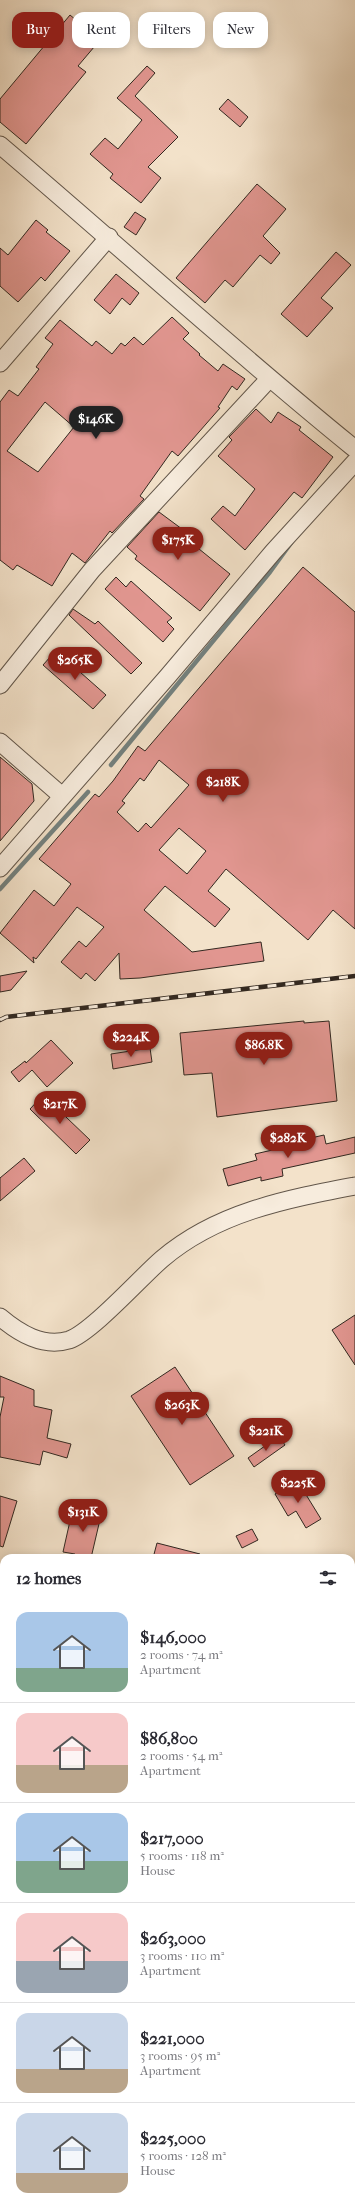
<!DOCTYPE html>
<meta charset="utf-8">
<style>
body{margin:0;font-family:"IM FELL French Canon",serif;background:#f2f2f3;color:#2b2b33;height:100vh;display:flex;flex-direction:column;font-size:15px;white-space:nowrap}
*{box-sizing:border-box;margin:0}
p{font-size:13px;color:#7c7c81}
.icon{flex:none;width:22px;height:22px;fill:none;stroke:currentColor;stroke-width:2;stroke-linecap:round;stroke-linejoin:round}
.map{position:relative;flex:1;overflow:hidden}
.sheet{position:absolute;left:0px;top:1554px;width:355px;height:656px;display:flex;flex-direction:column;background:#fff;border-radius:12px 12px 0 0;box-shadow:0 2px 10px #0003}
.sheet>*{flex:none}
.hud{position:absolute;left:12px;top:12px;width:331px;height:36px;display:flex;gap:8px}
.price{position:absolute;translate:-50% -34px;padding:0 9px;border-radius:14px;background:#8f2418;color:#fff;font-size:13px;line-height:26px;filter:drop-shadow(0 1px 2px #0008)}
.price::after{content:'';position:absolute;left:50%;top:24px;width:12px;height:9px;margin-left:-6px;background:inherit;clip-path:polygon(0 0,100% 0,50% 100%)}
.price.on{background:#222;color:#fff}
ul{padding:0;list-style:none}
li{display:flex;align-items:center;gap:12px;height:100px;padding:0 16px}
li+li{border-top:1px solid #e1e1e2}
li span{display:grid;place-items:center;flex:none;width:112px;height:80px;border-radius:12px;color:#555}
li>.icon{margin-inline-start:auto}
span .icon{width:48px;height:48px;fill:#fffc;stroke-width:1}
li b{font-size:17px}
h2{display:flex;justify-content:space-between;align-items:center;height:48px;padding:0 16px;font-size:17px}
.pill{padding:0 14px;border-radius:12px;background:#fff;box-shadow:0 2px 10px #0003;font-size:14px;line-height:36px}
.pill.on{background:#8f2418;color:#fff}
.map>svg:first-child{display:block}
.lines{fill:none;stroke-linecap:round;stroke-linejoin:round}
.stream{stroke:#73817f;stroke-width:4.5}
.building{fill:#e19690;stroke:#322820;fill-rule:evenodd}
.minor-casing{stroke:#62564a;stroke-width:19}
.major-casing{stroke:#322820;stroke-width:23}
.path{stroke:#322820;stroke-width:2.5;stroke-dasharray:1 2;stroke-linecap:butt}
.minor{stroke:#f7ecdd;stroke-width:17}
.major{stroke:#f3e2ca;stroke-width:21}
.rail-casing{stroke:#322820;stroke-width:4.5}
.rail{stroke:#f7ecdd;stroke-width:3;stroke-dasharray:9;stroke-linecap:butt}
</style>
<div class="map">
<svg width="355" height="2210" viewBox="0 0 355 2210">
<rect width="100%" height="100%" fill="#f3e2ca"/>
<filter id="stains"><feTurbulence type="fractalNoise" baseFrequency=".005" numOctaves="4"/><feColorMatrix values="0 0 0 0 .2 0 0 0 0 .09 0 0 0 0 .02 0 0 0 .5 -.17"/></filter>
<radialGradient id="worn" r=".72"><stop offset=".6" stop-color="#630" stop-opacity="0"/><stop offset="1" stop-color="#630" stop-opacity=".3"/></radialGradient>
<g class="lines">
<g class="stream">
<polyline points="111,765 270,572 291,543"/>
<polyline points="0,889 88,792"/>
</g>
</g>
<g class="building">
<polygon points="70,15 100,40 78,66 86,72 26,144 0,122 0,99"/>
<polygon points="147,66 155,73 135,96 178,137 148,167 161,178 141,203 110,178 113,174 90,154 105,138 118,149 142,120 117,98"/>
<polygon points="228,99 248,117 240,127 219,109"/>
<polygon points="257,184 286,209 263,236 280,253 271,264 260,255 233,287 225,280 205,303 176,278"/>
<polygon points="135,212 146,219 136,235 124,227"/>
<polygon points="36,220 48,230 46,232 70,251 45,281 41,277 18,302 0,286 0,248 8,255"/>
<polygon points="336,252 351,265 321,298 333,308 307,337 281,314"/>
<polygon points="116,274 139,293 130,305 122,298 110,314 94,300"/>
<path d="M172,317L189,333L183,339L200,354L199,355L218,371L223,364L245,379L237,390L232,386L218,407L220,408L178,456L172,451L140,496L144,499L112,533L110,531L85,563L72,553L52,586L17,565L13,570L0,560V402L9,390L18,396L39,369L36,367L53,344L45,338L60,320L92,346L96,341L112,354L121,343L125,346L134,337L143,345ZM45,402L74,427L38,472L7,451Z"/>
<polygon points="256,409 271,423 278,412 301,427 299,430 333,457 302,498 294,492 245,550 211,519 223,506 235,516 255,489 218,456 232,440 229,437"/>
<polygon points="159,512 186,532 183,536 230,574 200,611 135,559 137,556 127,547"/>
<path d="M303,567L355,612V929L333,910L308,940L226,869L208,891L230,909L215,927L165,886L144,910L192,952L261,942L264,961L140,978L120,979L119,953L95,981L86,973L81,979L61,962L79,941L86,947L104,927L77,907L36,959L33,957L34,963L0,933L34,890L54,906L71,884L39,859L95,794L99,797L113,781L138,746L145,751ZM159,760L189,785L151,828L146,823L138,832L117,812L125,803L122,801L140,778L144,781ZM179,828L206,851L187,874L159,850Z"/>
<polygon points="116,577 126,587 131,581 172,618 167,622 174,629 163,642 105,589"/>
<polygon points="73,609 95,624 98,621 142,663 131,674 69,615"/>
<polygon points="51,656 58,662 63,657 106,695 93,709 43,665"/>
<polygon points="0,757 32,784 34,801 0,841"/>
<polygon points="27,971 11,990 0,992 0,976"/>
<polygon points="304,1021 304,1023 329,1021 337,1101 217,1117 212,1073 184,1075 180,1033"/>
<polygon points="51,1040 73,1063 47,1087 32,1070 19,1082 11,1072 25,1061 26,1063"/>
<polygon points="150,1048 152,1062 113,1069 111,1054"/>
<polygon points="43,1095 90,1140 76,1154 30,1109"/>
<polygon points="324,1135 326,1144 355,1137 355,1153 282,1169 283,1176 261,1181 261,1177 228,1186 223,1169 257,1160 255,1154 281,1148 280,1145"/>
<polygon points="24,1158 35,1171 0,1201 0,1178"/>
<polygon points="355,1315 355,1365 332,1330"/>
<polygon points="175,1367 234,1456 190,1485 131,1396"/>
<polygon points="0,1376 34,1390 34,1406 52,1410 47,1438 71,1444 67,1458 43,1451 40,1465 0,1457 0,1417 4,1397 0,1397"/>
<polygon points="279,1436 285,1445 254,1467 248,1458"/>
<polygon points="297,1480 321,1519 306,1528 296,1511 288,1516 275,1494"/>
<polygon points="0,1496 17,1501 3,1547 0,1546"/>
<polygon points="86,1507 102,1511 91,1558 74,1558 75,1554 63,1552 72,1512 84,1515"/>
<polygon points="252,1529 258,1540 242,1548 236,1536"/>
<polygon points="157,1543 200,1554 199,1558 153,1558"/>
</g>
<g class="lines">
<g class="minor-casing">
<g id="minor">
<path d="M0,145C119,246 234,351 355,449"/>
<polyline points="0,363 109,237"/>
<polyline points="0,685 92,570 269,379"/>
<polyline points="0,742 62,796"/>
<polyline points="0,868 168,676 273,552 355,462"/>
<path d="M0,1317C19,1333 43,1348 69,1340C92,1332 141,1277 162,1259C217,1212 287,1199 355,1186"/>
<polyline points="351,1836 355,1839"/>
<polyline points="351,1945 355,1943"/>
<polyline points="351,2103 355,2105"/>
<polyline points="0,2110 4,2108"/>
<polyline points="178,2206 189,2210"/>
</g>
</g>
<g class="major-casing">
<g id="major">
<polyline points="351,2137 355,2136"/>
<polyline points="148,2210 160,2206"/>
</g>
</g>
<polyline class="path" points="0,1966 4,1965"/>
<use href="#minor" class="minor"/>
<use href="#major" class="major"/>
<g class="rail-casing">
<g id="rail">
<polyline points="0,1020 6,1017 355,976"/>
<polyline points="351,1655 355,1654"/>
<polyline points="351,1664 355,1664"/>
<polyline points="0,1799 4,1796"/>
<polyline points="0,1807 4,1804"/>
</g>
</g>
<use href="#rail" class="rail"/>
</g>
<rect width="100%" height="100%" filter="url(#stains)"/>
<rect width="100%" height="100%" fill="url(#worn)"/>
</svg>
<b class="price on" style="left:96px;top:440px">$146K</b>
<b class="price" style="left:178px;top:561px">$175K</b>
<b class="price" style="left:75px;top:681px">$265K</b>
<b class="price" style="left:223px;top:803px">$218K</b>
<b class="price" style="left:131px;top:1058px">$224K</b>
<b class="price" style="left:264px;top:1066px">$86.8K</b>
<b class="price" style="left:60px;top:1125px">$217K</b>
<b class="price" style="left:288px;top:1159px">$282K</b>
<b class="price" style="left:182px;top:1426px">$263K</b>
<b class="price" style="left:266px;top:1452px">$221K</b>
<b class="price" style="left:298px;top:1504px">$225K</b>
<b class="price" style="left:83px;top:1533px">$131K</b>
<div class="hud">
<a class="pill on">Buy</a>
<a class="pill">Rent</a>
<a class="pill">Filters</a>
<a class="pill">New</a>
</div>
<section class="sheet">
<h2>12 homes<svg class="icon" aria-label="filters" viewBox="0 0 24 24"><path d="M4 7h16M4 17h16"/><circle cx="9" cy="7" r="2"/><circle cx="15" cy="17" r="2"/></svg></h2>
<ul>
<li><span style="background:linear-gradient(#a9c7e8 70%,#7fa58c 0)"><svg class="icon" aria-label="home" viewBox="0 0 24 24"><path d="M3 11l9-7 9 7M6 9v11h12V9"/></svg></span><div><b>$146,000</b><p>2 rooms · 74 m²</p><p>Apartment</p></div></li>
<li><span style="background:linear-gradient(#f6c9c9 65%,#b9a48a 0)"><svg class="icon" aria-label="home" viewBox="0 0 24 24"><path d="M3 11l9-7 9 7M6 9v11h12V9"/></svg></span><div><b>$86,800</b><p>2 rooms · 54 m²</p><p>Apartment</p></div></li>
<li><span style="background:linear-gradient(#a9c7e8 60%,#7fa58c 0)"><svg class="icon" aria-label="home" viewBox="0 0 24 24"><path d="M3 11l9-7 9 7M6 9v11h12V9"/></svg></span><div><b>$217,000</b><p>5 rooms · 118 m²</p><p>House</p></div></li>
<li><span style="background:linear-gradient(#f6c9c9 60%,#9aa5b1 0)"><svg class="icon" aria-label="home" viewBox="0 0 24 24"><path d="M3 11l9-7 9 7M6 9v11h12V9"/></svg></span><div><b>$263,000</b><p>3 rooms · 110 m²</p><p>Apartment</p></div></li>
<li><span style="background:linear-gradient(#c9d6e8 70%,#b9a48a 0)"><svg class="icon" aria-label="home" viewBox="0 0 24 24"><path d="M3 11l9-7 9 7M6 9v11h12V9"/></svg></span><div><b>$221,000</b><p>3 rooms · 95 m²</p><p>Apartment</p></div></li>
<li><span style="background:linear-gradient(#c9d6e8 75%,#b9a48a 0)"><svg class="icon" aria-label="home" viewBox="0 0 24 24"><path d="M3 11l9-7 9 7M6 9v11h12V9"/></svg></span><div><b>$225,000</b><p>5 rooms · 128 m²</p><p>House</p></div></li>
</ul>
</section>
</div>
